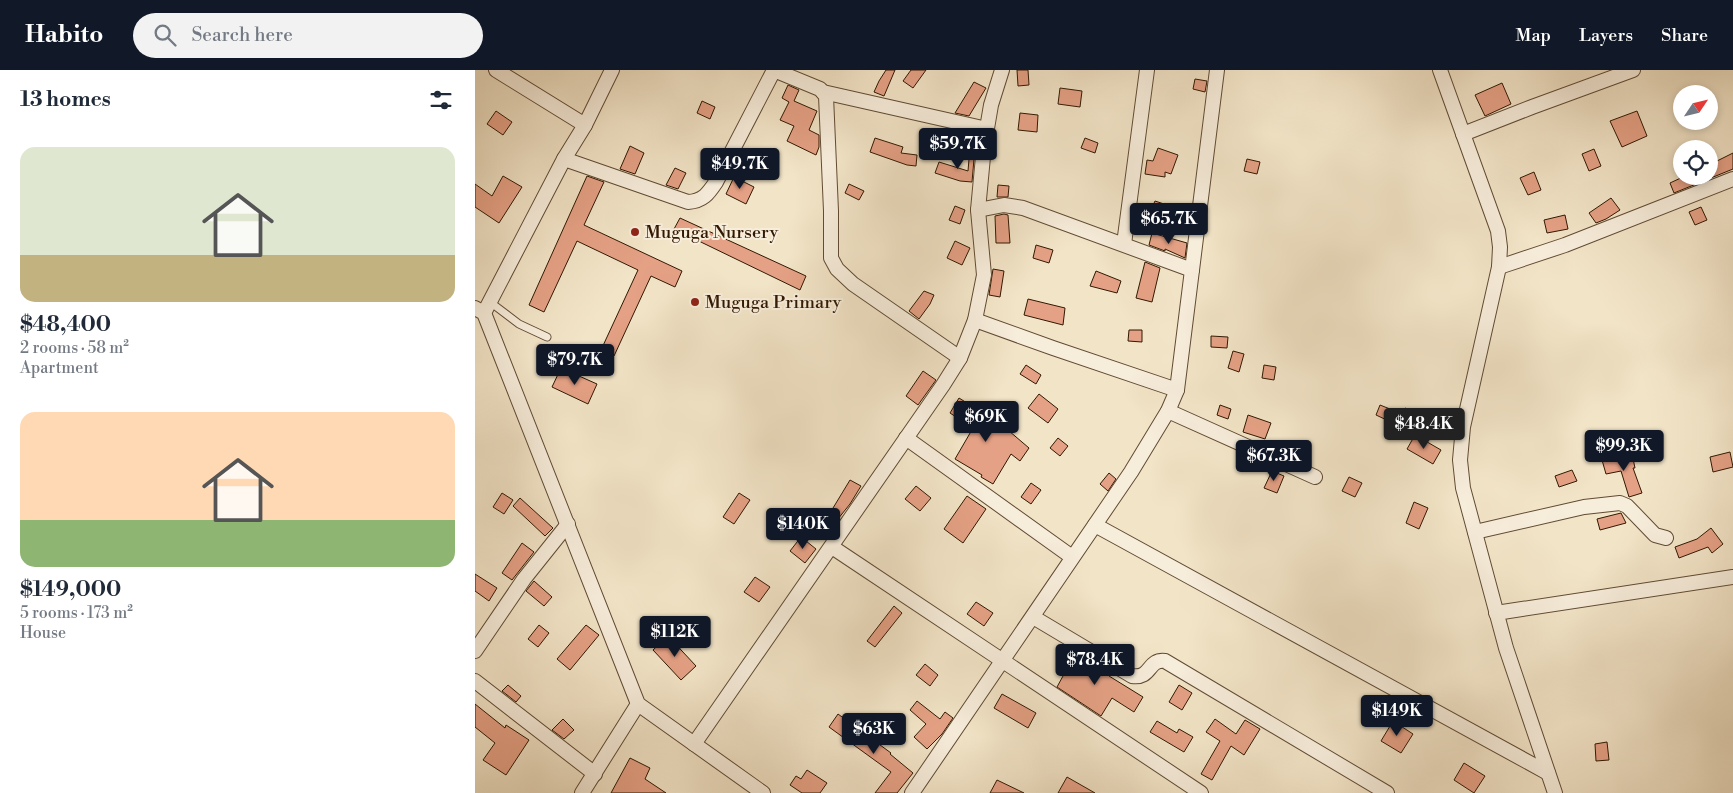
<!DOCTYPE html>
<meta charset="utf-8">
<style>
body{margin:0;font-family:"Libre Bodoni",serif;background:#f2f2f3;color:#1f2937;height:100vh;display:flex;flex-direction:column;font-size:19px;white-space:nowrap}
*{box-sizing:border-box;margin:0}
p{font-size:16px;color:#747a83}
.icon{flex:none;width:28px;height:28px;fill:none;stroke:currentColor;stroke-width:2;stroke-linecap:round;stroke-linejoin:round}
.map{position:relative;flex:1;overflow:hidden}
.panel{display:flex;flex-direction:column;background:#fff;width:475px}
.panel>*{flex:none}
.needle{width:32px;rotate:55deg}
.buttons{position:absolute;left:1198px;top:15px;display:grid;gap:10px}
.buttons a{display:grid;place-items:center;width:45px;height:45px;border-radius:50%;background:#fff;box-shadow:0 2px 8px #0003;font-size:25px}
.price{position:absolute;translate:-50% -42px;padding:0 11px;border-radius:5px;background:#111827;color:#fff;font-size:16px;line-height:32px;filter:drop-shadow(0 1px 2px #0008)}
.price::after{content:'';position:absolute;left:50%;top:30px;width:15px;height:11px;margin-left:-8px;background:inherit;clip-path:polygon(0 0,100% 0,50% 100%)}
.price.on{background:#222;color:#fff}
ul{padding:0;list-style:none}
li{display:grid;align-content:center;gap:10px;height:265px;padding:0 20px}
li span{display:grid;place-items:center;height:155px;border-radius:15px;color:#555}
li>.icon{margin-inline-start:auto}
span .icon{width:90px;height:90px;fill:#fffc;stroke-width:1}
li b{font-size:21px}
h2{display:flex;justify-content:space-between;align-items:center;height:60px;padding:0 20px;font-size:21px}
header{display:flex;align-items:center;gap:30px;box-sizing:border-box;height:70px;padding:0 25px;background:#111827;color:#fff}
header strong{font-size:24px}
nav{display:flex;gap:28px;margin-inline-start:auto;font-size:18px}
.search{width:350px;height:45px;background:#f2f2f3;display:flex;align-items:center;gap:12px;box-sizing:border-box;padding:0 18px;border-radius:28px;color:#747a83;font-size:19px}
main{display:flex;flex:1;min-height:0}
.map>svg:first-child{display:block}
.building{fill:#e5a185;stroke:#311802}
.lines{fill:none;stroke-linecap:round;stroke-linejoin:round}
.lane-casing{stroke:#614b33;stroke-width:9}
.street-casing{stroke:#614b33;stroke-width:16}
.lane{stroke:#f7eddb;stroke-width:7}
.street{stroke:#f7eddb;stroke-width:14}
.poi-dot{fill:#8f2418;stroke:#f7eddb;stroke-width:2}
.labels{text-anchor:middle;stroke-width:4;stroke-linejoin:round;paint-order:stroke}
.poi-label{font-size:18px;fill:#311802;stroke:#f7eddb;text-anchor:start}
</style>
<header>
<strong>Habito</strong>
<div class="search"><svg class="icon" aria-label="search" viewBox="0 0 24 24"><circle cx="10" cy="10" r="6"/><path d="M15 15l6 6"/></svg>Search here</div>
<nav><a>Map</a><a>Layers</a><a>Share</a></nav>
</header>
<main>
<section class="panel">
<h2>13 homes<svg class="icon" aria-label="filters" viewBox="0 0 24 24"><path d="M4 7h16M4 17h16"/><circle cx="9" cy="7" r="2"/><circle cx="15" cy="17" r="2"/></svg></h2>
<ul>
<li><span style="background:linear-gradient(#dfe7d0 70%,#c2b280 0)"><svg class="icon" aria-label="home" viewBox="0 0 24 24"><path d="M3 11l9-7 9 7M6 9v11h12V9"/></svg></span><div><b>$48,400</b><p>2 rooms · 58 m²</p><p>Apartment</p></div></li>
<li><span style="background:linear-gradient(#ffd9b3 70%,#8fb573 0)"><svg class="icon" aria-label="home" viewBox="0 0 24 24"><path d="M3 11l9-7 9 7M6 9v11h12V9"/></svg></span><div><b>$149,000</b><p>5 rooms · 173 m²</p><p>House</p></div></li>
</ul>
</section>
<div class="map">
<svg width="1258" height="723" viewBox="0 0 1258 723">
<rect width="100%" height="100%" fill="#f2e4c7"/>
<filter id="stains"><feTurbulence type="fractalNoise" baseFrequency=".004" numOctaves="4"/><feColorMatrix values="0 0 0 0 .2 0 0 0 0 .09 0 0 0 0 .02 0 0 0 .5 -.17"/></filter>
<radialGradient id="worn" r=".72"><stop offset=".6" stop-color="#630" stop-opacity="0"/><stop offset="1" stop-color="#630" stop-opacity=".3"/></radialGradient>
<g class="building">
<polygon points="411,0 420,0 409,26 399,22 404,11"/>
<polygon points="436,0 451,0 438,18 428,11"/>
<polygon points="542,0 553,0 554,15 543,16"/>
<polygon points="720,9 732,11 730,22 718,19"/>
<polygon points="499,12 511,18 494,46 480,43"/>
<polygon points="1027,13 1036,34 1010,46 1000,25"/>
<polygon points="313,15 324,20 319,31 342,41 334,60 344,65 344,77 341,85 312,71 319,56 305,50 314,32 307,28"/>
<polygon points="585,18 607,21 605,37 583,34"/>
<polygon points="227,31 240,37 235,49 222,43"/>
<polygon points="21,41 37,52 28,65 12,54"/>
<polygon points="1162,41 1172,66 1147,77 1135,51"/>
<polygon points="545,43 563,45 562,62 543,60"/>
<polygon points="484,62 496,67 491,78 479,73"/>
<polygon points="400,68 428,77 426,83 442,85 441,96 432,95 395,82"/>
<polygon points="610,68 623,73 620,83 606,78"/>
<polygon points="155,76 169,83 160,104 145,99"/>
<polygon points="495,77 500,77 497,112 485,111 460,103 464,92 493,101"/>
<polygon points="683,78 703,85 696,104 690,102 690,107 670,104 672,90 678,91"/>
<polygon points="1119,79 1126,96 1114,101 1107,84"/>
<polygon points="1258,83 1258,99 1199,123 1195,113 1210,106 1234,106 1234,95"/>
<polygon points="772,89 785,92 782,104 769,101"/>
<polygon points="200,98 211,103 203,119 191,115"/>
<polygon points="1059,102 1066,120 1053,125 1045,108"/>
<polygon points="28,106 47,117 24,153 0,137 0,114 17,126"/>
<polygon points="112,106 129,112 109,155 207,201 200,217 176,206 139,286 126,280 163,200 102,171 69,242 54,235"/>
<polygon points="259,107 279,117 271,134 251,124"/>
<polygon points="374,114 389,121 384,130 370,123"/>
<polygon points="523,115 534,116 533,127 522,127"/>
<polygon points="1136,128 1145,140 1131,149 1121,153 1114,143"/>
<polygon points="680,131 704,139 715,145 713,156 675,142"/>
<polygon points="480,136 490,140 485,154 474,150"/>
<polygon points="1226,137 1232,150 1220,155 1214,142"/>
<polygon points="529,144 533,145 535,173 521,173 520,146"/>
<polygon points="1090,145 1093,159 1072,163 1069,150"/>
<polygon points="205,148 331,206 325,220 199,159"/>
<polygon points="677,163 712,173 710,188 690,179 690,181 674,175"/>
<polygon points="480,171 495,178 487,195 472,188"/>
<polygon points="561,175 578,180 574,193 558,188"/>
<polygon points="670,192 685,198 677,232 661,228"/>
<polygon points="518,199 529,201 525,227 514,225"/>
<polygon points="621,201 646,211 642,223 615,216"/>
<polygon points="449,221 459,225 455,234 444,249 434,241"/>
<polygon points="553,229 590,238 588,255 549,245"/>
<polygon points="654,260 667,260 667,272 653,271"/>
<polygon points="736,266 753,267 752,278 736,277"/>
<polygon points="758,281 769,284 764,302 753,298"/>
<polygon points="551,295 566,305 561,314 545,304"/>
<polygon points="789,295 801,297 799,310 787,308"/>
<polygon points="86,298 122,314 113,334 77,317"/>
<polygon points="448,301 461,310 443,335 431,326"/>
<polygon points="564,324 583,339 573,353 553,338"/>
<polygon points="484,328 527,355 554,378 545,391 536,384 518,414 506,407 507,405 480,389 498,358 475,343"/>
<polygon points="745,335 756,339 753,349 742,345"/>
<polygon points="905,335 920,341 916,352 901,345"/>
<polygon points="930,338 950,346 945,360 925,352"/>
<polygon points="773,345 796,353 790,369 768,362"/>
<polygon points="940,365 966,380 958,394 932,379"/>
<polygon points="583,368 593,376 585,386 575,378"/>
<polygon points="1255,382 1258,397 1238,402 1235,387"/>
<polygon points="1157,384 1160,398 1158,398 1167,423 1154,427 1146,401 1131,404 1127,390"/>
<polygon points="1097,400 1102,411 1084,417 1080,406"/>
<polygon points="797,401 809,406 802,423 789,418"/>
<polygon points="634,403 641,409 633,421 625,414"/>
<polygon points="874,407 887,413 880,427 867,421"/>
<polygon points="375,410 386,416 375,434 354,460 345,453 353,442 355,443"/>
<polygon points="556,413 566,420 556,434 546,427"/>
<polygon points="441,416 456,428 445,441 430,429"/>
<polygon points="27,423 38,430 29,444 18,437"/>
<polygon points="264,423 275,430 259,454 248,447"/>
<polygon points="492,426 511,439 488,473 469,459"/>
<polygon points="45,428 78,458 70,466 38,436"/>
<polygon points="939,432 953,438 944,459 931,453"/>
<polygon points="1146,443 1151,453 1125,460 1122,449"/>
<polygon points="1236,458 1248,474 1237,483 1233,477 1204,488 1200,477 1222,469"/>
<polygon points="326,467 341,479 330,493 315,481"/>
<polygon points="47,473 59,482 37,510 27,503"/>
<polygon points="0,504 22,518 14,531 0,521"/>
<polygon points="280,507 295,517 284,532 269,522"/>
<polygon points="59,511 77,527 69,536 51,521"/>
<polygon points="501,532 518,543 509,556 492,544"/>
<polygon points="419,536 427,543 400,577 392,571"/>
<polygon points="64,555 74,563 63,577 53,569"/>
<polygon points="111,555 124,565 95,600 82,589"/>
<polygon points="193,566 221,596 206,610 178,580"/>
<polygon points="598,581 635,603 634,606 668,627 659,642 637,628 626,646 582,617 594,595 591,593"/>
<polygon points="450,594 463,605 455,616 441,605"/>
<polygon points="33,615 46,626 41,632 27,621"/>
<polygon points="704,615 717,623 707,640 694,632"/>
<polygon points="527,624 561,643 553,658 519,638"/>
<polygon points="442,631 465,649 470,642 478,648 467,664 452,679 439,667 451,654 435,640"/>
<polygon points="0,634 30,658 31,655 54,670 31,705 8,690 20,673 0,657"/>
<polygon points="363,644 416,683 415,684 438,703 422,723 400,723 416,702 354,657"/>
<polygon points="88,649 99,660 89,669 77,660"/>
<polygon points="740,649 761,664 770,650 785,659 769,685 756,676 737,710 726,704 745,671 731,662"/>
<polygon points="682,651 702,663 704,659 718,667 709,682 675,662"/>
<polygon points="918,651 938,664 926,683 906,671"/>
<polygon points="1132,672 1134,690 1121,691 1120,674"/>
<polygon points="155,688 175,698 170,709 191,723 136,723"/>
<polygon points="989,693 1010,706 999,723 979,710"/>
<polygon points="332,700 352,713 345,723 327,723 315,715 321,706 326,709"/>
<polygon points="592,707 620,723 583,723"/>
<polygon points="522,710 549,723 515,723"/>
</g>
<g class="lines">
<g class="lane-casing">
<polyline id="lane" points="15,232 44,254 72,267"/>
</g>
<g class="street-casing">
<g id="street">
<polyline points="21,0 110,55"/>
<polyline points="299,0 345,19 351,26 356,141 356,188 362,199 378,214 485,288"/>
<polyline points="965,0 1023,161 1025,177 1024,197 988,357 985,390 988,418 1031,578 1080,723"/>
<polyline points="348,22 512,59"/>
<polyline points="988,64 1057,37 1158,0"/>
<path d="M89,89L213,132C228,131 233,124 241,112L299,0"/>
<polyline points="503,140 529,135 548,138 717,200"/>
<polyline points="649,174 672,0"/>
<polyline points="1024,197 1090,175 1258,109"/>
<polyline points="0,238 9,243 163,634 288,723"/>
<polyline points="9,243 89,89 110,55 137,0"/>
<polyline points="500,250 578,278 702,320"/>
<polyline points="693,341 840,407"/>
<polyline points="431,368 597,487"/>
<polyline points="620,455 1073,703"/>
<polyline points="1000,462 1109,437 1145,433 1152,436 1180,465 1191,468"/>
<polyline points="357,477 726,723"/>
<polyline points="1021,543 1258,507"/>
<path d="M558,547L657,606C677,609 672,589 690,591L912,723"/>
<polyline points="0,581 49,509 93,454"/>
<polyline points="0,611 120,704"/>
<polyline points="219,674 468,315 485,288 500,250 509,205 503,140 509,76 516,35 527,0"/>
<polyline points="107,723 163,634"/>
<polyline points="437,723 656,402 693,341 702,320 742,0"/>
</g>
</g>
<use href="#lane" class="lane"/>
<use href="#street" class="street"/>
</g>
<g class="poi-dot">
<circle cx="160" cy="162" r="5"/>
<circle cx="220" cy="232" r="5"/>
</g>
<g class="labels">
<g class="poi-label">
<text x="170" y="168">Muguga Nursery</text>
<text x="230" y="238">Muguga Primary</text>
</g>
</g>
<rect width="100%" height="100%" filter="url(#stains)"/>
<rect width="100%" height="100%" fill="url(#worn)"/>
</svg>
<div class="buttons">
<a><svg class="needle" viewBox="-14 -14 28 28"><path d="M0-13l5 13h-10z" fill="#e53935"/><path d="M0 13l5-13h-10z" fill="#747a83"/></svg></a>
<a><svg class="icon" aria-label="locate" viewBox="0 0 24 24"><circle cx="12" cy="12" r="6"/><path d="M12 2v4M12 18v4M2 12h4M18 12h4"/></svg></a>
</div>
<b class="price" style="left:483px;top:100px">$59.7K</b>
<b class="price" style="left:265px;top:120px">$49.7K</b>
<b class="price" style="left:694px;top:175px">$65.7K</b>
<b class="price" style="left:100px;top:316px">$79.7K</b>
<b class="price" style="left:511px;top:373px">$69K</b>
<b class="price on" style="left:949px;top:380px">$48.4K</b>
<b class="price" style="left:1149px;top:402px">$99.3K</b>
<b class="price" style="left:799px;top:412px">$67.3K</b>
<b class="price" style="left:328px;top:480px">$140K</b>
<b class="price" style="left:200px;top:588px">$112K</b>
<b class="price" style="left:620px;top:616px">$78.4K</b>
<b class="price" style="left:922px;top:667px">$149K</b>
<b class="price" style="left:399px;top:685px">$63K</b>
</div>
</main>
